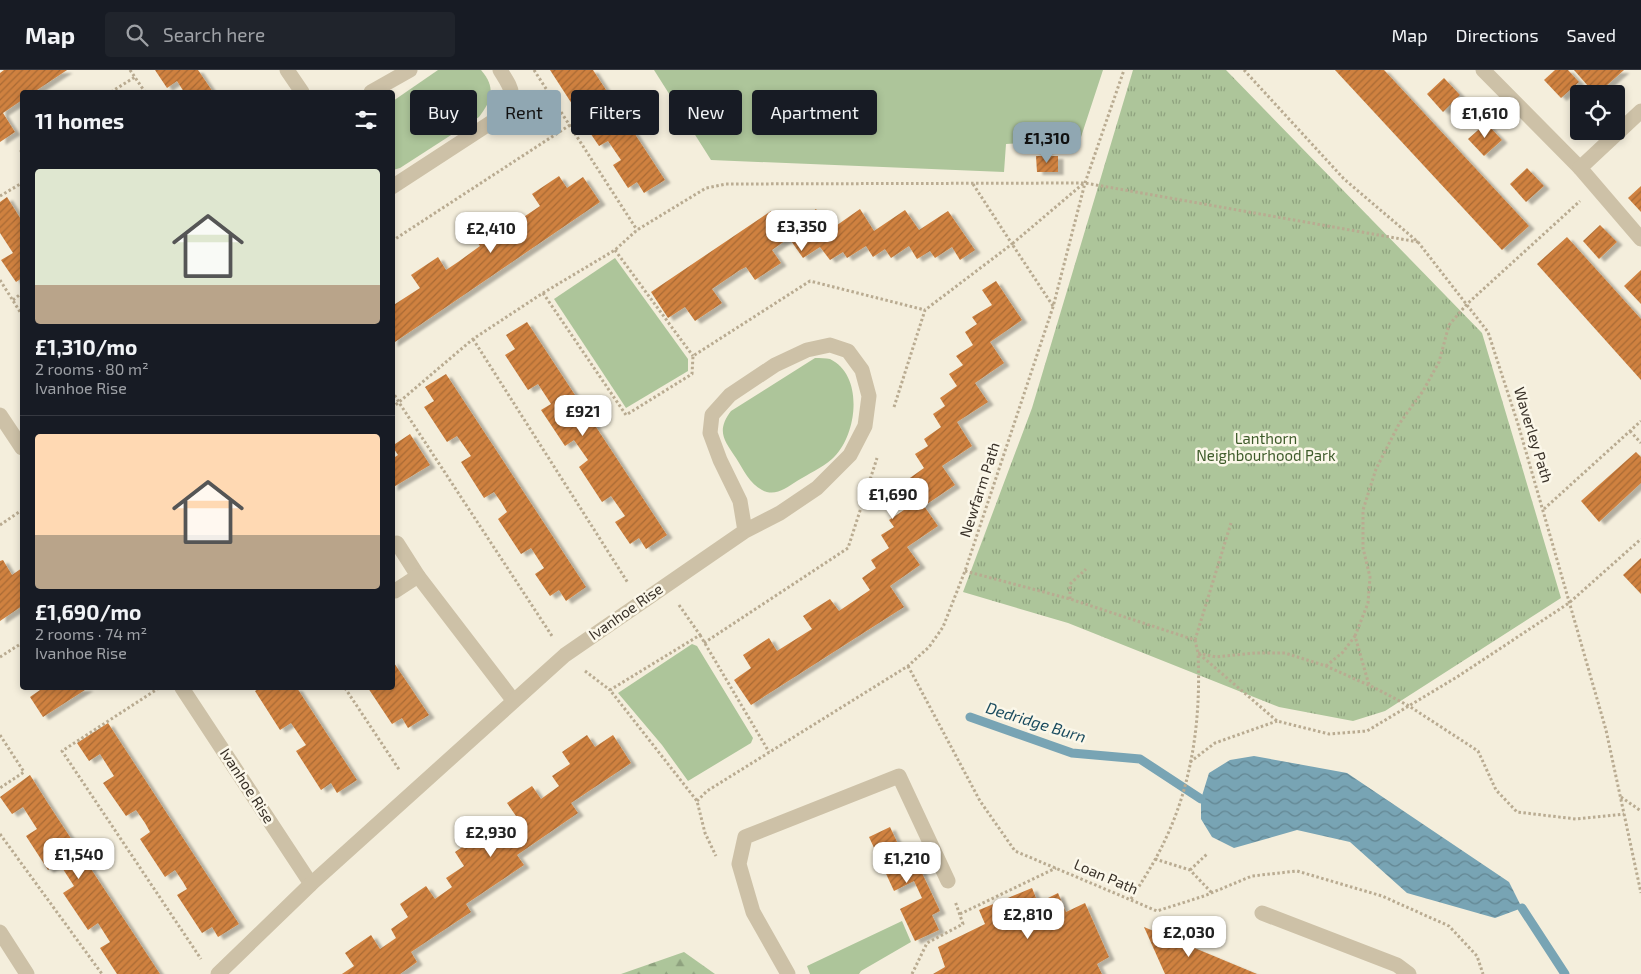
<!DOCTYPE html>
<meta charset="utf-8">
<style>
body{margin:0;font-family:"Exo 2",sans-serif;background:#20242c;color:#f1f3f6;height:100vh;display:flex;flex-direction:column;font-size:19px;white-space:nowrap}
*{box-sizing:border-box;margin:0}
p{font-size:16px;color:#9ea1a6}
.icon{flex:none;width:28px;height:28px;fill:none;stroke:currentColor;stroke-width:2;stroke-linecap:round;stroke-linejoin:round}
.map{position:relative;flex:1;overflow:hidden}
.panel{position:absolute;left:20px;top:20px;width:375px;height:600px;display:flex;flex-direction:column;background:#171b24;border-radius:5px;box-shadow:0 2px 8px #0003}
.panel>*{flex:none}
.hud{position:absolute;left:410px;top:20px;width:475px;height:45px;display:flex;gap:10px}
.tools{position:absolute;left:1570px;top:15px;display:grid;gap:10px}
.tools a{display:grid;place-items:center;width:55px;height:55px;border-radius:5px;background:#171b24;box-shadow:0 2px 8px #0003;font-size:25px}
.price{position:absolute;translate:-50% -42px;padding:0 11px;border-radius:10px;background:#fff;color:#222;font-size:16px;line-height:32px;filter:drop-shadow(0 1px 2px #0008)}
.price::after{content:'';position:absolute;left:50%;top:30px;width:15px;height:11px;margin-left:-8px;background:inherit;clip-path:polygon(0 0,100% 0,50% 100%)}
.price.current{background:#90a7b2;color:#111}
ul{padding:0;list-style:none}
li{display:grid;align-content:center;gap:10px;height:265px;padding:0 15px}
li+li{border-top:1px solid #363941}
li span{display:grid;place-items:center;height:155px;border-radius:5px;color:#555}
li>.icon{margin-inline-start:auto}
span .icon{width:90px;height:90px;fill:#fffc;stroke-width:1}
li b{font-size:21px}
h2{display:flex;justify-content:space-between;align-items:center;height:60px;padding:0 15px;font-size:21px}
.pill{padding:0 18px;border-radius:5px;background:#171b24;box-shadow:0 2px 8px #0003;font-size:18px;line-height:45px}
.pill.current{background:#90a7b2;color:#111}
header{display:flex;align-items:center;gap:30px;box-sizing:border-box;height:70px;padding:0 25px;background:#171b24;border-bottom:1px solid #363941}
header strong{font-size:24px}
nav{display:flex;gap:28px;margin-inline-start:auto;font-size:18px}
.search{width:350px;height:45px;background:#20242c;display:flex;align-items:center;gap:12px;box-sizing:border-box;padding:0 18px;border-radius:5px;color:#9ea1a6;font-size:19px}
.map>svg:first-child{display:block}
.grass{fill:#adc59a}
.forest{fill:url(#forest-firs)}
.park{fill:url(#park-tufts)}
.water{fill:url(#water-waves)}
.lines{fill:none;stroke-linecap:round;stroke-linejoin:round}
.stream{stroke:#78a4b4;stroke-width:9}
.building{fill:url(#building-hatch);filter:url(#shadow)}
.path{stroke:#b9ab91;stroke-width:3;stroke-dasharray:2.5 2.5;stroke-linecap:butt}
.minor{stroke:#cdc1a7;stroke-width:15}
.labels{text-anchor:middle;stroke-width:5;stroke-linejoin:round;paint-order:stroke}
.street-label{font-size:15px;fill:#393128;stroke:#fbf7e9}
.park-label{font-size:15px;fill:#3d5a29;stroke:#fbf7e9}
.water-label{font-size:16px;font-style:italic;fill:#1a4b5e;stroke:#fbf7e9}
</style>
<header>
<strong>Map</strong>
<div class="search"><svg class="icon" aria-label="search" viewBox="0 0 24 24"><circle cx="10" cy="10" r="6"/><path d="M15 15l6 6"/></svg>Search here</div>
<nav><a>Map</a><a>Directions</a><a>Saved</a></nav>
</header>
<div class="map">
<svg width="1641" height="904" viewBox="0 0 1641 904">
<defs>
<pattern id="forest-firs" width="22" height="20" patternUnits="userSpaceOnUse" patternTransform="scale(1.25)"><rect width="22" height="20" fill="#adc59a"/><path d="M5 1l3.5 6h-7zM16 11l3.5 6h-7z" fill="#8ea17e"/></pattern>
<pattern id="park-tufts" width="24" height="20" patternUnits="userSpaceOnUse" patternTransform="scale(1.25)"><rect width="24" height="20" fill="#adc59a"/><path d="M3 7l-1-3M5 7V3M7 7l1-3M15 17l-1-3M17 17v-4M19 17l1-3" fill="none" stroke="#8ea17e"/></pattern>
<pattern id="water-waves" width="16" height="10" patternUnits="userSpaceOnUse" patternTransform="scale(1.25)"><rect width="16" height="10" fill="#78a4b4"/><path d="M0 5q4-4 8 0t8 0" fill="none" stroke="#638692"/></pattern>
<pattern id="building-hatch" width="6" height="6" patternUnits="userSpaceOnUse" patternTransform="scale(1.25)"><rect width="6" height="6" fill="#cf813f"/><path d="M-1 1l2-2M0 6l6-6M5 7l2-2" fill="none" stroke="#a96a35"/></pattern>
<filter id="shadow"><feDropShadow dx="5.5" dy="3" stdDeviation="1" flood-color="#0004"/></filter>
</defs>
<rect width="100%" height="100%" fill="#f4eedc"/>
<g class="grass">
<path d="M438,0H481C496,17 492,30 479,47L400,98L393,100V31Z"/>
<polygon points="654,0 1103,0 1080,70 1006,74 1004,102 711,90"/>
<polygon points="615,188 688,289 688,301 626,338 554,229"/>
<path d="M815,288C820,288 826,288 830,289C865,306 857,367 832,389C822,398 808,404 797,411C786,418 775,427 762,420C750,414 743,399 736,388C724,370 716,361 731,341Z"/>
<polygon points="692,574 697,576 753,668 751,673 688,711 662,675 618,623"/>
<polygon points="902,851 911,872 861,901 859,904 810,904 807,896"/>
</g>
<polygon class="forest" points="684,882 715,904 621,904"/>
<polygon class="park" points="1133,0 1226,0 1482,263 1561,528 1385,641 1353,651 1279,637 1068,553 963,522 1032,338"/>
<polygon class="water" points="1254,686 1347,703 1509,812 1522,838 1495,848 1407,823 1350,772 1297,760 1234,778 1212,767 1201,749 1201,729 1209,703 1230,690"/>
<g class="lines">
<g class="stream">
<polyline points="970,647 1072,683 1140,689 1201,729"/>
<polyline points="1522,838 1565,904"/>
</g>
</g>
<g class="building">
<polygon points="4,0 67,0 34,22 22,22 22,30 3,43 15,62 0,72 0,3"/>
<polygon points="155,0 198,0 213,22 184,22 177,11 167,18"/>
<polygon points="550,0 593,0 665,110 644,123 637,112 628,118 613,95 621,90 608,71 599,76 584,54 593,48 580,28 572,34"/>
<polygon points="1335,0 1384,0 1529,156 1502,180"/>
<polygon points="1555,0 1568,0 1579,12 1561,28 1544,10"/>
<polygon points="1574,0 1624,0 1597,24 1595,24"/>
<polygon points="1444,8 1460,25 1443,42 1427,24"/>
<polygon points="1486,53 1502,70 1484,86 1468,69"/>
<polygon points="1036,86 1058,86 1058,102 1037,102"/>
<polygon points="1527,98 1544,116 1526,132 1510,114"/>
<polygon points="559,106 567,118 583,107 600,132 392,274 392,236 420,218 411,205 438,187 446,200 458,192 480,176 472,165 498,147 506,159 540,136 532,124"/>
<polygon points="1641,116 1641,142 1628,128"/>
<polygon points="7,127 22,151 22,208 16,212 1,190 13,183 0,163 0,132"/>
<polygon points="816,139 830,160 860,139 874,161 905,140 919,160 948,141 975,180 960,190 952,177 935,188 930,181 917,189 909,176 891,188 885,179 873,187 866,176 847,188 843,182 830,190 820,177 803,188 789,168 772,180 781,193 755,210 746,197 740,200 712,219 722,233 695,251 685,237 668,248 651,222 771,141 785,160"/>
<polygon points="1600,155 1617,172 1599,189 1583,171"/>
<polygon points="1567,167 1641,249 1641,310 1537,194"/>
<polygon points="1641,200 1641,234 1624,216"/>
<polygon points="996,211 1022,250 990,272 1004,293 975,313 988,332 957,352 972,376 942,396 955,415 924,436 938,456 907,477 920,495 890,516 904,537 751,635 734,610 751,598 743,585 769,568 777,581 812,559 803,546 830,529 839,541 870,520 862,508 876,498 871,490 889,478 881,465 894,457 889,450 907,438 898,425 911,417 907,410 924,398 915,384 928,376 924,369 941,357 933,344 945,336 940,328 957,316 949,304 963,295 956,286 973,275 965,262 977,254 972,247 992,235 982,220"/>
<polygon points="527,252 667,465 646,479 639,468 630,474 615,452 625,446 611,426 602,432 579,397 588,390 574,370 565,376 541,340 551,334 538,314 528,320 505,285 515,279 506,265"/>
<polygon points="446,304 586,517 566,531 559,520 550,526 535,504 544,498 531,478 521,484 498,449 507,442 501,432 494,422 484,428 461,392 471,386 457,366 447,372 424,337 434,331 425,317"/>
<polygon points="410,364 430,395 392,418 392,389 398,385 392,376"/>
<polygon points="1636,382 1641,387 1641,413 1599,452 1581,431"/>
<polygon points="1641,488 1641,524 1623,505"/>
<polygon points="3,490 12,505 22,498 22,536 0,551 0,491"/>
<polygon points="392,590 429,645 408,658 402,648 392,654 368,618 392,618"/>
<polygon points="38,618 88,618 43,647 30,627 40,620"/>
<polygon points="260,618 297,618 357,710 337,723 331,713 321,720 296,681 306,675 291,653 280,660 255,621"/>
<polygon points="108,653 239,854 218,867 212,857 202,863 177,825 187,819 183,812 175,800 165,807 140,769 150,762 145,753 136,740 126,746 103,713 114,706 100,684 89,691 77,673"/>
<polygon points="587,665 595,677 613,665 631,693 571,733 578,743 517,785 524,795 466,834 471,842 411,882 417,892 400,904 342,904 354,896 345,883 371,865 380,879 396,868 391,859 408,847 400,834 426,816 435,829 452,817 446,808 464,796 455,782 480,765 490,778 506,767 499,756 516,746 507,733 532,716 541,729 559,716 552,706 570,694 562,682"/>
<polygon points="30,705 49,735 160,904 117,904 100,878 110,872 98,853 88,860 63,823 74,816 59,793 48,800 26,766 37,759 23,737 12,744 0,727"/>
<polygon points="890,757 906,791 914,786 940,841 932,845 939,860 915,871 900,839 922,828 914,811 894,821 869,767"/>
<polygon points="1032,818 1038,833 1058,823 1066,842 1085,833 1109,887 1097,894 1102,904 933,904 945,897 938,877 985,854 979,840"/>
<polygon points="1144,857 1257,904 1165,904"/>
</g>
<g class="lines">
<g class="path">
<polyline points="130,0 145,22"/>
<polyline points="534,0 637,160"/>
<polyline points="1244,0 1344,109 1418,172 1488,262 1518,354 1606,660 1641,823"/>
<polyline points="111,22 135,7"/>
<polyline points="22,80 21,81 22,83"/>
<polyline points="0,126 22,113"/>
<polyline points="392,171 570,55"/>
<polyline points="615,180 693,286"/>
<polyline points="0,210 22,245"/>
<polyline points="543,223 626,345 692,304 693,286 810,211 925,240"/>
<polyline points="13,230 22,223"/>
<polyline points="1053,236 1012,174 1084,113"/>
<polyline points="473,269 628,513"/>
<polyline points="392,321 400,334 552,566"/>
<polyline points="894,337 925,240 1012,174 973,114"/>
<polyline points="392,338 473,269 543,223 615,180 637,160 706,118 726,114 1085,113 1418,172"/>
<polyline points="1630,361 1641,373"/>
<polyline points="1544,439 1641,351"/>
<polyline points="0,455 22,440"/>
<polyline points="965,501 1070,529 1195,570 1198,583 1277,651 1329,664 1367,661 1457,607 1569,533 1641,469"/>
<polyline points="1070,529 1070,514 1086,499"/>
<polyline points="679,535 700,565 610,620 697,731 705,763 716,786"/>
<polyline points="700,565 769,682"/>
<polyline points="1355,566 1368,533 1370,507 1363,478 1363,440 1376,399 1399,354 1423,321 1439,292 1449,255 1467,234 1580,131"/>
<polyline points="1195,570 1231,453"/>
<polyline points="704,573 848,478 877,388"/>
<polyline points="0,587 22,573"/>
<polyline points="908,596 980,731 1015,781 1157,841 1204,826 1252,806 1297,801 1382,826 1449,856 1477,886 1483,904"/>
<polyline points="1326,596 1343,582 1355,566 1369,615"/>
<polyline points="585,601 610,620"/>
<polyline points="159,618 62,681 201,889"/>
<polyline points="345,618 400,701"/>
<polyline points="0,665 24,702 0,718"/>
<polyline points="1190,692 1215,673 1277,651"/>
<polyline points="1621,727 1641,741"/>
<polyline points="697,731 707,721 908,596 929,577 943,557 965,501 1053,237 1085,113 1124,0"/>
<polyline points="0,764 102,904"/>
<polyline points="1155,789 1190,800 1212,823"/>
<polyline points="1190,800 1207,784"/>
<path d="M1131,829C1143,810 1156,790 1165,770C1193,712 1201,646 1198,583L1216,587L1256,583H1285L1326,596L1375,618L1409,636L1478,681L1496,720L1517,742L1576,749L1624,744"/>
<polyline points="960,844 1056,798"/>
<polyline points="912,904 927,873 963,854 955,831"/>
</g>
<g class="minor">
<polyline points="287,0 302,22"/>
<polyline points="1483,0 1580,98"/>
<polyline points="371,22 410,0"/>
<polyline points="1641,41 1580,98 1641,169"/>
<path d="M392,117L501,46C517,24 513,21 500,0"/>
<polyline points="0,345 22,378"/>
<polyline points="397,473 418,506 513,630"/>
<polyline points="395,521 418,506"/>
<polyline points="182,618 311,814"/>
<polyline points="1262,843 1397,895 1409,904"/>
<polyline points="0,862 27,904"/>
<polyline points="218,904 311,814 565,585 745,461 780,443 817,418 850,385 865,356 869,326 862,300 848,281 830,275 807,280 775,295 730,325 712,345 710,363 720,390 740,431 745,461"/>
<polyline points="788,904 753,842 739,794 745,767 899,706 948,811"/>
</g>
</g>
<g class="labels">
<g class="street-label">
<text transform="translate(1533 365) rotate(73)" y="5">Waverley Path</text>
<text transform="translate(980 420) rotate(-72)" y="5">Newfarm Path</text>
<text transform="translate(626 542) rotate(-35)" y="5">Ivanhoe Rise</text>
<text transform="translate(247 716) rotate(57)" y="5">Ivanhoe Rise</text>
<text transform="translate(1106 807) rotate(23)" y="5">Loan Path</text>
</g>
<g class="park-label">
<text x="1266" y="374">Lanthorn<tspan x="1266" dy="17">Neighbourhood Park</tspan></text>
</g>
<g class="water-label">
<text transform="translate(1036 652) rotate(17)" y="6">Dedridge Burn</text>
</g>
</g>
</svg>
<div class="tools">
<a><svg class="icon" aria-label="locate" viewBox="0 0 24 24"><circle cx="12" cy="12" r="6"/><path d="M12 2v4M12 18v4M2 12h4M18 12h4"/></svg></a>
</div>
<b class="price" style="left:1485px;top:69px">£1,610</b>
<b class="price current" style="left:1047px;top:94px">£1,310</b>
<b class="price" style="left:802px;top:182px">£3,350</b>
<b class="price" style="left:491px;top:184px">£2,410</b>
<b class="price" style="left:583px;top:367px">£921</b>
<b class="price" style="left:893px;top:450px">£1,690</b>
<b class="price" style="left:491px;top:788px">£2,930</b>
<b class="price" style="left:79px;top:810px">£1,540</b>
<b class="price" style="left:907px;top:814px">£1,210</b>
<b class="price" style="left:1028px;top:870px">£2,810</b>
<b class="price" style="left:1189px;top:888px">£2,030</b>
<div class="hud">
<a class="pill">Buy</a>
<a class="pill current">Rent</a>
<a class="pill">Filters</a>
<a class="pill">New</a>
<a class="pill">Apartment</a>
</div>
<section class="panel">
<h2>11 homes<svg class="icon" aria-label="filters" viewBox="0 0 24 24"><path d="M4 7h16M4 17h16"/><circle cx="9" cy="7" r="2"/><circle cx="15" cy="17" r="2"/></svg></h2>
<ul>
<li><span style="background:linear-gradient(#dfe7d0 75%,#b9a48a 0)"><svg class="icon" aria-label="home" viewBox="0 0 24 24"><path d="M3 11l9-7 9 7M6 9v11h12V9"/></svg></span><div><b>£1,310/mo</b><p>2 rooms · 80 m²</p><p>Ivanhoe Rise</p></div></li>
<li><span style="background:linear-gradient(#ffd9b3 65%,#b9a48a 0)"><svg class="icon" aria-label="home" viewBox="0 0 24 24"><path d="M3 11l9-7 9 7M6 9v11h12V9"/></svg></span><div><b>£1,690/mo</b><p>2 rooms · 74 m²</p><p>Ivanhoe Rise</p></div></li>
</ul>
</section>
</div>
